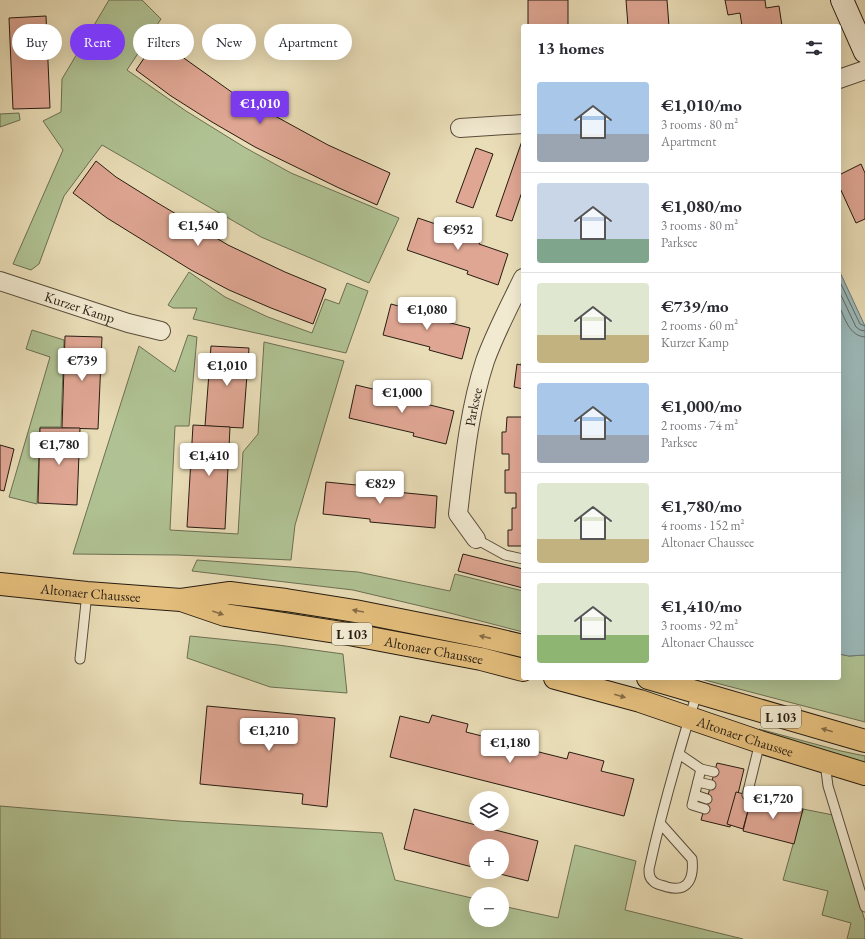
<!DOCTYPE html>
<meta charset="utf-8">
<style>
body{margin:0;font-family:"EB Garamond",serif;background:#f2f2f3;color:#2b2b33;height:100vh;display:flex;flex-direction:column;font-size:15px;white-space:nowrap}
*{box-sizing:border-box;margin:0}
p{font-size:13px;color:#7c7c81}
.icon{flex:none;width:22px;height:22px;fill:none;stroke:currentColor;stroke-width:2;stroke-linecap:round;stroke-linejoin:round}
.map{position:relative;flex:1;overflow:hidden}
.panel{position:absolute;left:521px;top:24px;width:320px;height:656px;display:flex;flex-direction:column;background:#fff;border-radius:4px;box-shadow:0 4px 16px #0002}
.panel>*{flex:none}
.guide{position:absolute;left:12px;top:24px;width:380px;height:36px;display:flex;gap:8px}
.tools{position:absolute;left:469px;top:791px;display:grid;gap:8px}
.tools a{display:grid;place-items:center;width:40px;height:40px;border-radius:50%;background:#fff;box-shadow:0 4px 16px #0002;font-size:20px}
.price{position:absolute;translate:-50% -34px;padding:0 9px;border-radius:4px;background:#fff;color:#222;font-size:13px;line-height:26px;filter:drop-shadow(0 1px 2px #0008)}
.price::after{content:'';position:absolute;left:50%;top:24px;width:12px;height:9px;margin-left:-6px;background:inherit;clip-path:polygon(0 0,100% 0,50% 100%)}
.price.on{background:#7c3aed;color:#fff}
ul{padding:0;list-style:none}
li{display:flex;align-items:center;gap:12px;height:100px;padding:0 16px}
li+li{border-top:1px solid #e1e1e2}
li span{display:grid;place-items:center;flex:none;width:112px;height:80px;border-radius:4px;color:#555}
li>.icon{margin-inline-start:auto}
span .icon{width:48px;height:48px;fill:#fffc;stroke-width:1}
li b{font-size:17px}
h2{display:flex;justify-content:space-between;align-items:center;height:48px;padding:0 16px;font-size:17px}
.pill{padding:0 14px;border-radius:18px;background:#fff;box-shadow:0 4px 16px #0002;font-size:14px;line-height:36px}
.pill.on{background:#7c3aed;color:#fff}
.map>svg:first-child{display:block}
.green{fill:#b0c293;stroke:#6c6f52}
.water{fill:#9cb9b9;stroke:#6d7a75}
.lines{fill:none;stroke-linecap:round;stroke-linejoin:round}
.shore{stroke:#626a64;stroke-width:1}
.building{fill:#dfa693;stroke:#271c10}
.lane-casing{stroke:#584c3a;stroke-width:11}
.street-casing{stroke:#584c3a;stroke-width:20}
.secondary-casing{stroke:#271c10;stroke-width:24}
.primary-casing{stroke:#271c10;stroke-width:24}
.lane{stroke:#f1e9d0;stroke-width:9}
.street{stroke:#f1e9d0;stroke-width:18}
.secondary{stroke:#f1e9d0;stroke-width:22}
.primary{stroke:#e4be7c;stroke-width:22}
.oneway{fill:#866d46}
.labels{text-anchor:middle;stroke-width:3.5;stroke-linejoin:round;paint-order:stroke}
.shield{fill:#f1e9d0;stroke:#645a4a;stroke-width:1}
.shield-label{font-size:13px;font-weight:bold;fill:#271c10}
.street-label{font-size:14px;fill:#271c10;stroke:#f1e9d0}
</style>
<div class="map">
<svg width="865" height="939" viewBox="0 0 865 939">
<rect width="100%" height="100%" fill="#e9ddb7"/>
<filter id="stains"><feTurbulence type="fractalNoise" baseFrequency=".005" numOctaves="4"/><feColorMatrix values="0 0 0 0 .2 0 0 0 0 .09 0 0 0 0 .02 0 0 0 .5 -.17"/></filter>
<radialGradient id="worn" r=".72"><stop offset=".6" stop-color="#630" stop-opacity="0"/><stop offset="1" stop-color="#630" stop-opacity=".3"/></radialGradient>
<g class="green">
<polygon points="109,0 142,0 161,19 127,70 186,111 244,147 291,173 399,218 369,283 261,237 102,145 64,196 39,264 31,270 13,264 63,150 43,121 61,112 62,79"/>
<polygon points="19,113 20,120 0,127 0,114"/>
<polygon points="189,272 225,297 268,317 312,333 325,299 339,304 347,283 368,291 346,353 193,319 197,308 173,308 168,305"/>
<polygon points="32,330 64,340 61,427 40,427 37,504 9,497 50,357 26,349"/>
<polygon points="188,335 197,337 189,426 175,426 170,530 238,534 243,452 258,434 264,342 344,361 295,525 291,560 177,555 73,554 139,346 175,372"/>
<polygon points="197,560 358,572 450,591 455,574 523,591 523,632 446,612 353,590 192,571"/>
<polygon points="247,606 371,624 523,656 523,662 246,612"/>
<polygon points="190,636 278,645 343,654 347,693 270,687 187,658"/>
<polygon points="839,654 849,656 865,655 865,722 697,678 839,678"/>
<polygon points="759,729 841,751 865,756 865,763 758,733"/>
<polygon points="0,806 179,821 382,833 395,880 476,899 476,920 502,920 502,906 558,918 575,845 636,861 625,910 743,939 0,939"/>
<polygon points="803,809 833,815 865,921 865,939 847,939 851,923 822,915 828,891 783,880"/>
</g>
<polygon class="water" points="839,270 865,326 865,655 849,656 839,654"/>
<g class="lines">
<g class="shore">
<polyline points="839,280 860,324 865,326"/>
<polyline points="839,291 856,327 860,330 865,331"/>
<path d="M839,306C845,318 849,336 865,337"/>
</g>
</g>
<g class="building">
<rect x="528" y="0" width="40" height="26"/>
<polygon points="626,0 667,0 669,26 628,26"/>
<polygon points="725,0 765,0 766,8 779,6 782,26 742,26 740,13 728,15"/>
<polygon points="46,16 50,108 13,109 9,18"/>
<polygon points="157,39 233,93 328,145 390,173 377,205 339,188 255,147 212,122 171,96 136,70"/>
<polygon points="523,138 523,189 512,221 496,216"/>
<polygon points="476,148 493,154 473,208 456,202"/>
<polygon points="96,161 116,177 156,202 228,245 285,272 326,289 313,324 271,308 229,290 191,270 107,218 73,193"/>
<polygon points="861,164 865,173 865,219 856,223 839,186 839,175"/>
<polygon points="418,218 480,239 479,244 508,254 498,285 467,274 468,271 407,250"/>
<polygon points="391,304 440,317 439,320 470,328 462,359 429,350 430,347 383,335"/>
<polygon points="65,336 102,337 98,429 62,428"/>
<polygon points="211,346 249,348 243,428 205,426"/>
<polygon points="523,353 523,389 514,387 517,364 521,365"/>
<polygon points="356,385 423,401 422,403 454,411 446,444 413,436 414,433 349,418"/>
<polygon points="507,417 523,417 523,546 508,546 508,530 512,530 512,508 516,508 516,493 505,493 505,470 509,470 509,454 502,454 502,432 506,432"/>
<polygon points="193,425 230,427 225,529 187,527"/>
<polygon points="40,428 80,428 77,505 38,503"/>
<polygon points="0,445 14,449 4,491 0,490"/>
<polygon points="326,482 376,487 376,490 437,496 435,528 370,522 370,519 323,514"/>
<polygon points="463,554 523,569 523,588 458,571"/>
<polygon points="207,706 335,718 327,807 302,804 303,794 200,784"/>
<polygon points="432,715 468,724 466,732 498,740 499,733 537,743 535,751 567,759 569,752 604,761 601,771 634,779 624,816 390,757 400,716 429,723"/>
<polygon points="717,763 744,769 730,827 701,820"/>
<polygon points="736,792 752,796 743,829 727,824"/>
<polygon points="752,795 803,809 794,844 743,831"/>
<polygon points="414,809 538,841 528,881 492,872 502,872 502,846 476,846 476,868 404,849"/>
</g>
<g class="lines">
<g class="lane-casing">
<g id="lane">
<polyline points="476,539 505,555 523,559"/>
<polyline points="80,659 87,593"/>
<polyline points="679,754 701,769 714,772"/>
<polyline points="825,763 828,786 865,907"/>
<polyline points="701,769 692,805 705,809"/>
<polyline points="698,782 711,785"/>
<polyline points="695,795 707,799"/>
<polyline points="747,795 760,742"/>
<path d="M660,823L692,859C694,877 689,893 667,887C663,885 656,885 653,881C649,878 649,874 649,869C662,810 679,751 697,693"/>
</g>
</g>
<g class="street-casing">
<g id="street">
<polyline points="839,79 865,70"/>
<polyline points="460,128 523,124"/>
<path id="s1" d="M0,281L128,323L161,331"/>
<path id="s2" d="M476,539L458,514C464,463 469,410 485,361C495,333 510,305 523,278"/>
</g>
</g>
<g class="secondary-casing">
<polyline id="secondary" points="842,0 865,52"/>
</g>
<g class="primary-casing">
<g id="primary">
<path id="s3" d="M0,584L87,593L181,600L230,593L286,600L355,611L485,637L523,646"/>
<path id="s4" d="M184,601L225,615L349,634L481,659L523,670"/>
<path id="s5" d="M555,678L640,701L760,742L865,774"/>
<polyline points="648,678 865,741"/>
</g>
</g>
<use href="#lane" class="lane"/>
<use href="#street" class="street"/>
<use href="#secondary" class="secondary"/>
<use href="#primary" class="primary"/>
</g>
<defs><path id="oneway-solid" d="M-6-.8H1V-3.2L6.5 0L1 3.2V.8H-6Z"/></defs>
<g class="oneway">
<use href="#oneway-solid" transform="translate(358 611) rotate(-170)"/>
<use href="#oneway-solid" transform="translate(218 613) rotate(19)"/>
<use href="#oneway-solid" transform="translate(485 637) rotate(-167)"/>
<use href="#oneway-solid" transform="translate(620 696) rotate(16)"/>
<use href="#oneway-solid" transform="translate(827 730) rotate(-164)"/>
</g>
<g class="labels">
<g class="shield">
<rect x="332" y="623" width="40" height="22" rx="3"/>
<rect x="761" y="706" width="40" height="22" rx="3"/>
</g>
<g class="shield-label">
<text x="352" y="639">L 103</text>
<text x="781" y="722">L 103</text>
</g>
<g class="street-label">
<text dy="5" stroke="none"><textPath href="#s1" startOffset="84">Kurzer Kamp</textPath></text>
<text dy="5" stroke="none"><textPath href="#s2" startOffset="139">Parksee</textPath></text>
<text dy="5" stroke="none"><textPath href="#s3" startOffset="91">Altonaer Chaussee</textPath></text>
<text dy="5" stroke="none"><textPath href="#s4" startOffset="255">Altonaer Chaussee</textPath></text>
<text dy="5" stroke="none"><textPath href="#s5" startOffset="199">Altonaer Chaussee</textPath></text>
</g>
</g>
<rect width="100%" height="100%" filter="url(#stains)"/>
<rect width="100%" height="100%" fill="url(#worn)"/>
</svg>
<div class="tools">
<a><svg class="icon" aria-label="layers" viewBox="0 0 24 24"><path d="M12 4l9 5-9 5-9-5zM3 14l9 5 9-5"/></svg></a>
<a>+</a>
<a>−</a>
</div>
<b class="price on" style="left:260px;top:125px">€1,010</b>
<b class="price" style="left:198px;top:247px">€1,540</b>
<b class="price" style="left:458px;top:251px">€952</b>
<b class="price" style="left:427px;top:331px">€1,080</b>
<b class="price" style="left:82px;top:382px">€739</b>
<b class="price" style="left:227px;top:387px">€1,010</b>
<b class="price" style="left:402px;top:414px">€1,000</b>
<b class="price" style="left:59px;top:466px">€1,780</b>
<b class="price" style="left:209px;top:477px">€1,410</b>
<b class="price" style="left:380px;top:505px">€829</b>
<b class="price" style="left:269px;top:752px">€1,210</b>
<b class="price" style="left:510px;top:764px">€1,180</b>
<b class="price" style="left:773px;top:820px">€1,720</b>
<div class="guide">
<a class="pill">Buy</a>
<a class="pill on">Rent</a>
<a class="pill">Filters</a>
<a class="pill">New</a>
<a class="pill">Apartment</a>
</div>
<section class="panel">
<h2>13 homes<svg class="icon" aria-label="filters" viewBox="0 0 24 24"><path d="M4 7h16M4 17h16"/><circle cx="9" cy="7" r="2"/><circle cx="15" cy="17" r="2"/></svg></h2>
<ul>
<li><span style="background:linear-gradient(#a9c7e8 65%,#9aa5b1 0)"><svg class="icon" aria-label="home" viewBox="0 0 24 24"><path d="M3 11l9-7 9 7M6 9v11h12V9"/></svg></span><div><b>€1,010/mo</b><p>3 rooms · 80 m²</p><p>Apartment</p></div></li>
<li><span style="background:linear-gradient(#c9d6e8 70%,#7fa58c 0)"><svg class="icon" aria-label="home" viewBox="0 0 24 24"><path d="M3 11l9-7 9 7M6 9v11h12V9"/></svg></span><div><b>€1,080/mo</b><p>3 rooms · 80 m²</p><p>Parksee</p></div></li>
<li><span style="background:linear-gradient(#dfe7d0 65%,#c2b280 0)"><svg class="icon" aria-label="home" viewBox="0 0 24 24"><path d="M3 11l9-7 9 7M6 9v11h12V9"/></svg></span><div><b>€739/mo</b><p>2 rooms · 60 m²</p><p>Kurzer Kamp</p></div></li>
<li><span style="background:linear-gradient(#a9c7e8 65%,#9aa5b1 0)"><svg class="icon" aria-label="home" viewBox="0 0 24 24"><path d="M3 11l9-7 9 7M6 9v11h12V9"/></svg></span><div><b>€1,000/mo</b><p>2 rooms · 74 m²</p><p>Parksee</p></div></li>
<li><span style="background:linear-gradient(#dfe7d0 70%,#c2b280 0)"><svg class="icon" aria-label="home" viewBox="0 0 24 24"><path d="M3 11l9-7 9 7M6 9v11h12V9"/></svg></span><div><b>€1,780/mo</b><p>4 rooms · 152 m²</p><p>Altonaer Chaussee</p></div></li>
<li><span style="background:linear-gradient(#dfe7d0 65%,#8fb573 0)"><svg class="icon" aria-label="home" viewBox="0 0 24 24"><path d="M3 11l9-7 9 7M6 9v11h12V9"/></svg></span><div><b>€1,410/mo</b><p>3 rooms · 92 m²</p><p>Altonaer Chaussee</p></div></li>
</ul>
</section>
</div>
